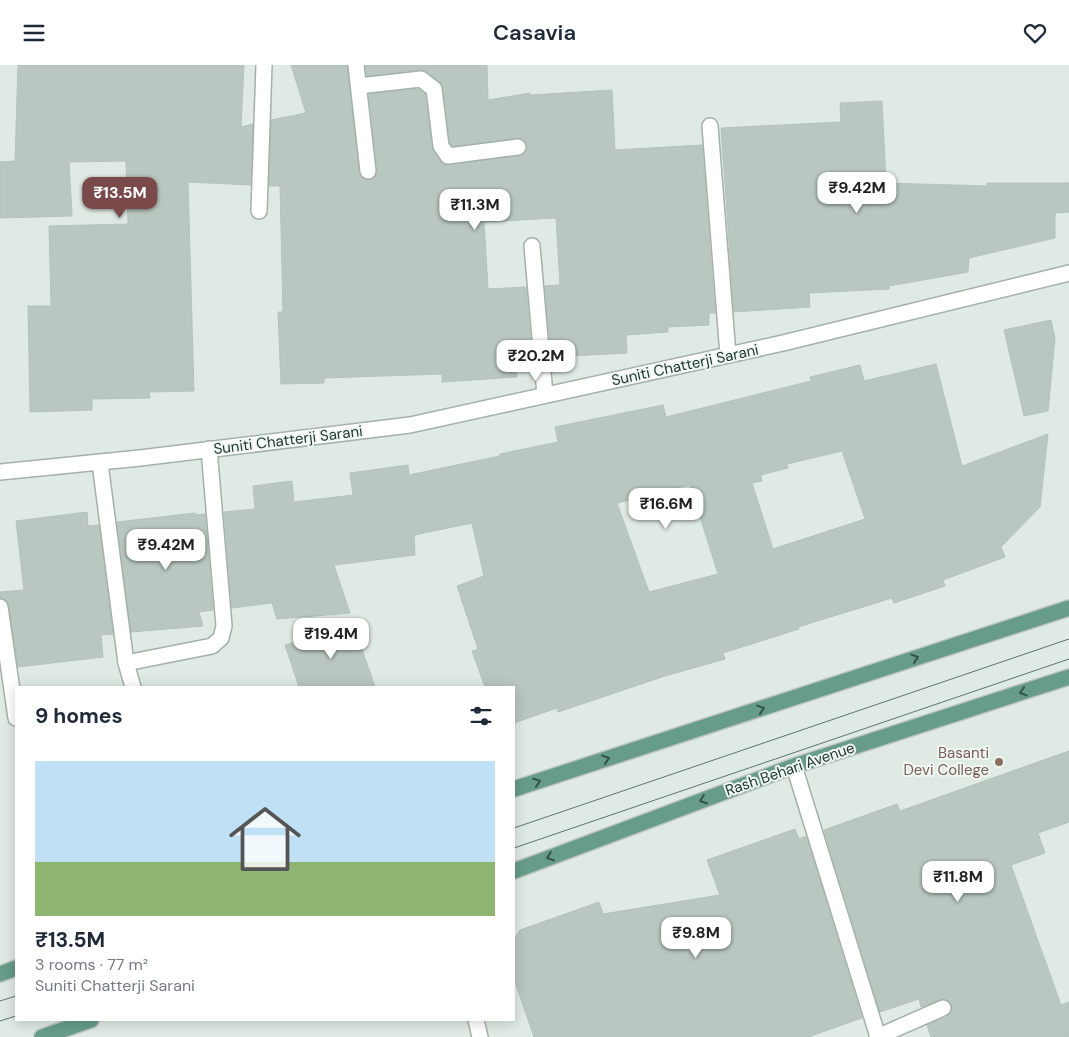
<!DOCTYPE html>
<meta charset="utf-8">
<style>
body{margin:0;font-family:"DM Sans",sans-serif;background:#f2f2f3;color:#1f2937;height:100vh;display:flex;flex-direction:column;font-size:19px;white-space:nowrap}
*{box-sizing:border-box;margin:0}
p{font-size:16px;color:#747a83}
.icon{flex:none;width:28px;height:28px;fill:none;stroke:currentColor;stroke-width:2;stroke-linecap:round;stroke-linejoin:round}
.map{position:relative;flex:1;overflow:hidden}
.sheet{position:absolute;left:15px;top:621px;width:500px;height:335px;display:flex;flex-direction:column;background:#fff;border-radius:0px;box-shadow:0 2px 12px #0003}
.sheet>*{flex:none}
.price{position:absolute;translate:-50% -42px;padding:0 11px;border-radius:10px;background:#fff;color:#222;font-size:16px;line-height:32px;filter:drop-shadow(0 1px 2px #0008)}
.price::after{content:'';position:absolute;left:50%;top:30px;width:15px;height:11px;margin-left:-8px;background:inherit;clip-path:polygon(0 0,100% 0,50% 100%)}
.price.on{background:#794a49;color:#fff}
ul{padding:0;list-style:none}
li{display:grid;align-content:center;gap:10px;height:265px;padding:0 20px}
li span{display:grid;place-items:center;height:155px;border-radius:0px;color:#555}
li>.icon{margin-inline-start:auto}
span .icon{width:90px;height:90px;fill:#fffc;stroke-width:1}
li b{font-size:21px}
h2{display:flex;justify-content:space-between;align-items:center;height:60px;padding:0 20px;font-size:21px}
header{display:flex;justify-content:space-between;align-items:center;height:65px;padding:0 20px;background:#fff;font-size:22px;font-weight:600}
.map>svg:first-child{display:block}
.building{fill:#b9c7c0;stroke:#b3c3ba;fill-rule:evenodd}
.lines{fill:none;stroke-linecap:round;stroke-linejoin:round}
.minor-casing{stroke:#a3b1aa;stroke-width:18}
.major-casing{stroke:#bdc4c1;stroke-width:18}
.minor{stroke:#fff;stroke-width:15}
.major{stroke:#679c89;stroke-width:15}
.tram{stroke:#5c756b;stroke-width:1}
.oneway{stroke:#335246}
.education-dot{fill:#8d6e63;stroke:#f0f7f3;stroke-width:2}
.labels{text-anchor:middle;stroke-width:4;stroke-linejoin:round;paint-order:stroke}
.street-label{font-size:15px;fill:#223930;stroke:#f0f7f3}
.education-label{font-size:15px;fill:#785e54;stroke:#f0f7f3;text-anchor:end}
</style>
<header><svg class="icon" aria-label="menu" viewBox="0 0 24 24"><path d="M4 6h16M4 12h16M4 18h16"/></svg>Casavia<svg class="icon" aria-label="heart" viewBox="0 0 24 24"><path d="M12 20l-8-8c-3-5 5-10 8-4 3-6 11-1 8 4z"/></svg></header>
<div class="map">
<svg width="1069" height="972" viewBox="0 0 1069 972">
<rect width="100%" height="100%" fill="#e0eae4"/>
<g class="building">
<polygon points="18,0 244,0 241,62 253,59 251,120 188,117 194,326 149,327 150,333 92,334 92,345 30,347 28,241 51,241 49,161 128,159 126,96 69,97 72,151 0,153 0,97 15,96"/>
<polygon points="291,0 347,0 359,107 365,115 374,113 377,105 369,29 418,24 425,29 432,83 445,100 519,91 524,89 527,81 525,76 517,73 452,81 450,78 443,23 440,17 421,5 367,11 365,0 487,0 488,35 530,28 530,30 612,25 615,85 702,80 715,248 709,248 709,260 668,262 668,267 626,270 627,288 551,292 545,221 560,220 556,153 484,157 488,224 526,222 532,293 516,294 517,312 442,317 442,309 324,313 324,318 281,319 278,247 283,247 280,121 269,121 271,55 306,48"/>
<polygon points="882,36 886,118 987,121 987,118 1069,118 1069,147 1055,148 1055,173 969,193 968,207 889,221 889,224 809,228 810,242 734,247 721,63 841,57 840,38"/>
<polygon points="1051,255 1055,273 1048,346 1024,351 1004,265"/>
<path d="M936,299L962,401L1048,369L1040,442L1001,482L1005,492L943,515L945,521L894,538L892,533L798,562L799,564L723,588L725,594L665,611L558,647L557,643L514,658V622H485L472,586L478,584L457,521L484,511L472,458L414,470L415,490L334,500L350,548L277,554L272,538L232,543L224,447L255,444L253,421L292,416L294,437L353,430L350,408L408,400L409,410L500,391V389L558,377L555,362L663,340L666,352L811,316L810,312L860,300L864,316ZM842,386L865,454L773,484L752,418L762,416L761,410L788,403L787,399ZM690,420L718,509L649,527L617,438L630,435L629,433Z"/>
<polygon points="87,447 88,461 99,460 113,569 101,570 103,592 18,602 9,541 7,536 0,533 0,527 24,525 16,456"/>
<polygon points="195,448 195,450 205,449 213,545 199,547 203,561 131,567 117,457"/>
<polygon points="353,558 375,622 299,622 285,580"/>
<polygon points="1069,686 1069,757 1038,768 1045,788 1011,800 1061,940 1069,937 1069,972 931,972 927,960 947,952 952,944 951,939 944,934 921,942 919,934 880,947 824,765 897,739 900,746"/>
<polygon points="795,764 799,774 806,771 862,953 808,972 534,972 514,914 514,875 520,865 599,837 603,849 720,830 707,795"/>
</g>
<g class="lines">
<g class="minor-casing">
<g id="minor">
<polyline points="356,0 368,106"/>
<polyline points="359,21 421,14 434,24 441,81 448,91 518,82"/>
<polyline points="710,61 728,290"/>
<polyline points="259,146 264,0"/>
<polyline points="532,181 545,330"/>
<polyline points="100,398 126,598 133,622"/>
<polyline points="0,407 140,393 410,360 783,278 1069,208"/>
<polyline points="0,542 16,653"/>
<polyline points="126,598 212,581 221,573 224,561 209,384"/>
<polyline points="794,701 878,972"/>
<polyline points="476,955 480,972"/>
<polyline points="877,972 943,943"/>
</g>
</g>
<g class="major-casing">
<g id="major">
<polyline points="514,724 1069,543"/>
<polyline points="514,806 794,701 1069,612"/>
<polyline points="0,909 16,903"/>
<polyline points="42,972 91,955"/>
</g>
</g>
<use href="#minor" class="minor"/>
<use href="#major" class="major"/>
<g class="tram">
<polyline points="514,763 1069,574"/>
<polyline points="514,783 1069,594"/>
<polyline points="0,936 16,931"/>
<polyline points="0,956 16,951"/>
</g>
</g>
<defs><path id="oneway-chevron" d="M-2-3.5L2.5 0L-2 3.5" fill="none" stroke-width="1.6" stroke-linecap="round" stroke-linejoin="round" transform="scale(1.25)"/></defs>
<g class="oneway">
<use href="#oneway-chevron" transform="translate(915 593) rotate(-18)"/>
<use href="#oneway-chevron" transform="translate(1023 627) rotate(162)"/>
<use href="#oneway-chevron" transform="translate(761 644) rotate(-18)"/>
<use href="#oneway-chevron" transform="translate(606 694) rotate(-18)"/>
<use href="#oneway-chevron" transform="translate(537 717) rotate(-18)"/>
<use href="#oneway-chevron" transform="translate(703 735) rotate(160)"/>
<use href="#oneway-chevron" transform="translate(550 792) rotate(159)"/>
</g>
<circle class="education-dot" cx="999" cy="697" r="5"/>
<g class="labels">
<g class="street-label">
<text transform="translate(685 300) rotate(-12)" y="5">Suniti Chatterji Sarani</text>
<text transform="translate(288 375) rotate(-7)" y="5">Suniti Chatterji Sarani</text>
<text transform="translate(790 704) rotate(-19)" y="5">Rash Behari Avenue</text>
</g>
<g class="education-label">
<text x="989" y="693">Basanti<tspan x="989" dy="17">Devi College</tspan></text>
</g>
</g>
</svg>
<b class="price" style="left:857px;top:149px">₹9.42M</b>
<b class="price on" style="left:120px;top:154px">₹13.5M</b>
<b class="price" style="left:475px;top:166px">₹11.3M</b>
<b class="price" style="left:536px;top:317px">₹20.2M</b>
<b class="price" style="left:666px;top:465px">₹16.6M</b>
<b class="price" style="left:166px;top:506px">₹9.42M</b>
<b class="price" style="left:331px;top:595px">₹19.4M</b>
<b class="price" style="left:958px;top:838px">₹11.8M</b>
<b class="price" style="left:696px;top:894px">₹9.8M</b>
<section class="sheet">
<h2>9 homes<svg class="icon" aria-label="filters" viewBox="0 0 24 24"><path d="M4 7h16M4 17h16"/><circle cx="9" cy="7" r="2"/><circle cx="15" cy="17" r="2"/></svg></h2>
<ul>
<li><span style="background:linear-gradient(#bfe0f5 65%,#8fb573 0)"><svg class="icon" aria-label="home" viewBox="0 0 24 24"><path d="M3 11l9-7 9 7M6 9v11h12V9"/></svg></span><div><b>₹13.5M</b><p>3 rooms · 77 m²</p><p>Suniti Chatterji Sarani</p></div></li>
</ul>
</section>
</div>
